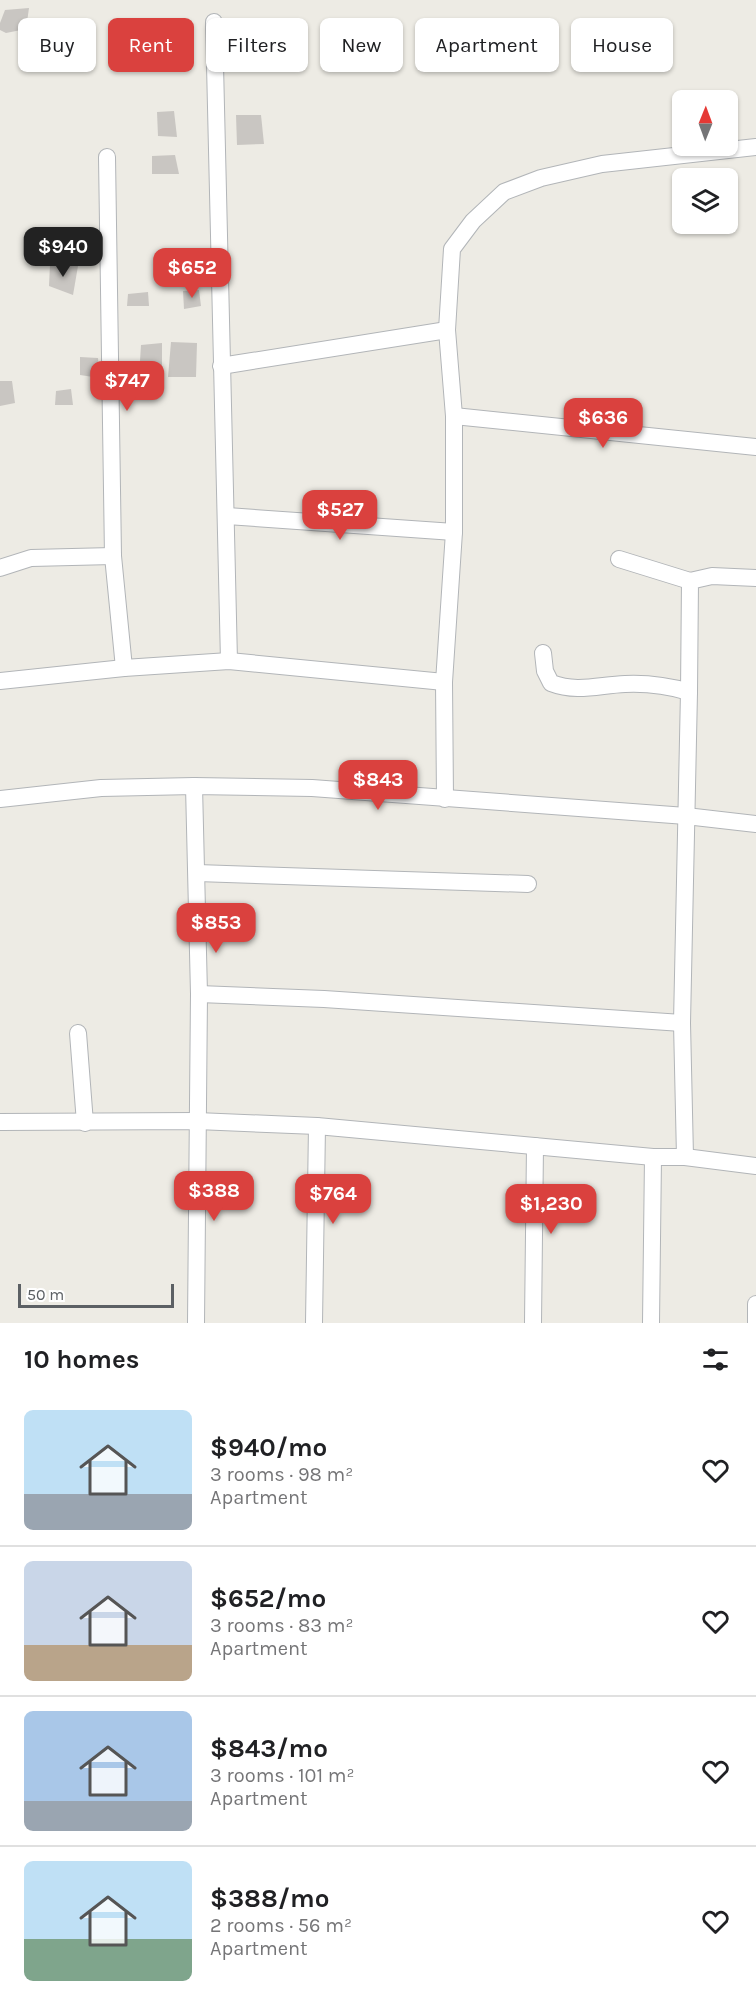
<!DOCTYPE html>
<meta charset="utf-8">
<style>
body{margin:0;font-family:Karla,sans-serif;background:#f2f2f2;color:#202124;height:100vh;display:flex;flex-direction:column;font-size:22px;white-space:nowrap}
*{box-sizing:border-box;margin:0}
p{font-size:20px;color:#757577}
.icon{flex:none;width:33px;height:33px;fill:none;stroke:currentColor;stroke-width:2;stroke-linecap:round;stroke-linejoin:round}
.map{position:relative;height:1323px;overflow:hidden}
.details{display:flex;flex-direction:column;background:#fff;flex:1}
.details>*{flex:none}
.banner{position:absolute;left:18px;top:18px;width:720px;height:54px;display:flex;gap:12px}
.needle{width:39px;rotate:1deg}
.fabs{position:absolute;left:672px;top:90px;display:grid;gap:12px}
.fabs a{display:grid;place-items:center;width:66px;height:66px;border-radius:9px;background:#fff;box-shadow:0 2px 4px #0004;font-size:30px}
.scale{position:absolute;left:18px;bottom:15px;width:156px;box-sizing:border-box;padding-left:6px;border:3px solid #5c6064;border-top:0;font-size:16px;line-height:21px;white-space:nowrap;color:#5c6064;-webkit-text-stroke:4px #fff;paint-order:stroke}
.price{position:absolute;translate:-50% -51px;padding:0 14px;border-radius:12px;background:#da413e;color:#fff;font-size:20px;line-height:39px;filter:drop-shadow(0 2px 3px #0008)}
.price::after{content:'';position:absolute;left:50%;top:36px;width:18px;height:14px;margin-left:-9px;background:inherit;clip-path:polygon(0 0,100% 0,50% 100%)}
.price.current{background:#222;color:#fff}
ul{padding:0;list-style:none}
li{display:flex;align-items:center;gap:18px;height:150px;padding:0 24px}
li+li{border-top:2px solid #e0e0e0}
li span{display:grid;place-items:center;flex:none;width:168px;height:120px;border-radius:9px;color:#555}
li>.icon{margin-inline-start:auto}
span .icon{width:72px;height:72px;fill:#fffc;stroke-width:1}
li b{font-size:26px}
h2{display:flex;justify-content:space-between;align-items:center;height:72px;padding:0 24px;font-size:26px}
.chip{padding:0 21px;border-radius:9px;background:#fff;box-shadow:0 2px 4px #0004;font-size:21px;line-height:54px}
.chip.current{background:#da413e;color:#fff}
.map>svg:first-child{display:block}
.building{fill:#c9c6c2}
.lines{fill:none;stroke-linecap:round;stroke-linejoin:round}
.minor-casing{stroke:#b2b5b8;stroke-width:18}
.minor{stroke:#fff;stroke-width:16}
</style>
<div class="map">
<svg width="756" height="1323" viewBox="0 0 756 1323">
<rect width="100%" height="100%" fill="#edebe4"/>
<g class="building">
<polygon points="29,8 26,29 6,33 0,30 0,23 5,10"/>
<polygon points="174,111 177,137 158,136 157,112"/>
<polygon points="236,115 261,115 264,144 237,145"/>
<polygon points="175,155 179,174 152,174 152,156"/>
<polygon points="62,232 81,233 79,261 61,255"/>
<polygon points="50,264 78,266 73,295 49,286"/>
<polygon points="199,290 201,306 184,309 183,291"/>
<polygon points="148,292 149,306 127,306 128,294"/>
<polygon points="171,342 197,343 196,377 168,377"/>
<polygon points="162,343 162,374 139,376 141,345"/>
<polygon points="80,357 98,358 100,378 80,375"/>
<polygon points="0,381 12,381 15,403 0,406"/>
<polygon points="71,389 73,405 55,405 56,391"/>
</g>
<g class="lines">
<g class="minor-casing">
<g id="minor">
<polyline points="214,22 229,661"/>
<polyline points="107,157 113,556 124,668"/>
<polyline points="221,366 447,330"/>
<polyline points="454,416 756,447"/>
<polyline points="227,516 454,532"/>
<polyline points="619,559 690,581"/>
<polyline points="0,568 31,558 113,556"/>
<path d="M543,653L545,671L551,683C577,693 599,685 625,684C647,683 669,686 689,692"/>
<polyline points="0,681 124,668 229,661 444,682"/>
<polyline points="194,786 199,994 196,1323"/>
<polyline points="0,799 101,788 194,786 312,788 686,816 756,824"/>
<polyline points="445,799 444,682 454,532 454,416 447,330 452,249 473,221 504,192 541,178 602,164 756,147"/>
<polyline points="197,873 528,884"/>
<polyline points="199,994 324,999 682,1023"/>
<polyline points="78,1033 85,1123"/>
<polyline points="0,1122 197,1121 317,1126 653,1157 685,1157 756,1166"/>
<polyline points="685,1157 682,1023 689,692 690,581 712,576 756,578"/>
<polyline points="314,1323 317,1126"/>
<polyline points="533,1323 535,1146"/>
<polyline points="651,1323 653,1157"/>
<polyline points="756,1323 756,1304"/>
</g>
</g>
<use href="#minor" class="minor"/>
</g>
</svg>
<div class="fabs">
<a><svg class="needle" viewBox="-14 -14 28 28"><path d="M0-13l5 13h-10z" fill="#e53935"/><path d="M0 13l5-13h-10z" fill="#757577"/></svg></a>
<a><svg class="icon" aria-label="layers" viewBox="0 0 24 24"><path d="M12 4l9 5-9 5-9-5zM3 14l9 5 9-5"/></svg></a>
</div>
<div class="scale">50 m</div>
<b class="price current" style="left:63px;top:278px">$940</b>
<b class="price" style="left:192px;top:299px">$652</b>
<b class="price" style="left:127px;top:412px">$747</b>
<b class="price" style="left:603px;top:449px">$636</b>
<b class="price" style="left:340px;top:541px">$527</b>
<b class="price" style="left:378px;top:811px">$843</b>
<b class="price" style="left:216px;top:954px">$853</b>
<b class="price" style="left:214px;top:1222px">$388</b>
<b class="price" style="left:333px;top:1225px">$764</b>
<b class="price" style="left:551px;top:1235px">$1,230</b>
<div class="banner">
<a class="chip">Buy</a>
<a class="chip current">Rent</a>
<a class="chip">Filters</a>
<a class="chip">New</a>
<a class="chip">Apartment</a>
<a class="chip">House</a>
</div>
</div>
<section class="details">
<h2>10 homes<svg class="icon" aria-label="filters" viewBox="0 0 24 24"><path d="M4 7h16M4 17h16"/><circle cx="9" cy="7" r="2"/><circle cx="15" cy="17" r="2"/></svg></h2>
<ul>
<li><span style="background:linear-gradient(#bfe0f5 70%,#9aa5b1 0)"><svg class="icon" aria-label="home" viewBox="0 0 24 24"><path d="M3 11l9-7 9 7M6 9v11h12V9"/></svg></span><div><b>$940/mo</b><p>3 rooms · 98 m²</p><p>Apartment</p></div><svg class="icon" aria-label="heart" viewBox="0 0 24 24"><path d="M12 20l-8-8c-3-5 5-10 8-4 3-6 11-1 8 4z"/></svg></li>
<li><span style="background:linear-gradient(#c9d6e8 70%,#b9a48a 0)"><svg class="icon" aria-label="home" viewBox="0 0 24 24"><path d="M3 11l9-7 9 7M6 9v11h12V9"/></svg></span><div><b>$652/mo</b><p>3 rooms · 83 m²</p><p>Apartment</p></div><svg class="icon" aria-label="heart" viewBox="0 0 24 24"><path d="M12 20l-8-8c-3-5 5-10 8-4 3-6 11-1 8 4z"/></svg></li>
<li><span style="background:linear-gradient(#a9c7e8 75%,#9aa5b1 0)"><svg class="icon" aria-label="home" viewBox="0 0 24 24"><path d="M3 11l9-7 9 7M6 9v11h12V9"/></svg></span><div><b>$843/mo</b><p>3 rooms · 101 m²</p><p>Apartment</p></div><svg class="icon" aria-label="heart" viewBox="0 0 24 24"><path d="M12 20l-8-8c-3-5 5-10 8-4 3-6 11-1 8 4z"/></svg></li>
<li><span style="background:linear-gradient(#bfe0f5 65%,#7fa58c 0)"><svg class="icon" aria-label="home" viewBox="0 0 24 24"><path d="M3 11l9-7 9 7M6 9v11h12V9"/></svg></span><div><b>$388/mo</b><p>2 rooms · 56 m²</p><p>Apartment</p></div><svg class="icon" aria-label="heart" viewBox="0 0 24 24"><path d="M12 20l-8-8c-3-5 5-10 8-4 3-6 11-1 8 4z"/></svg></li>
</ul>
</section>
